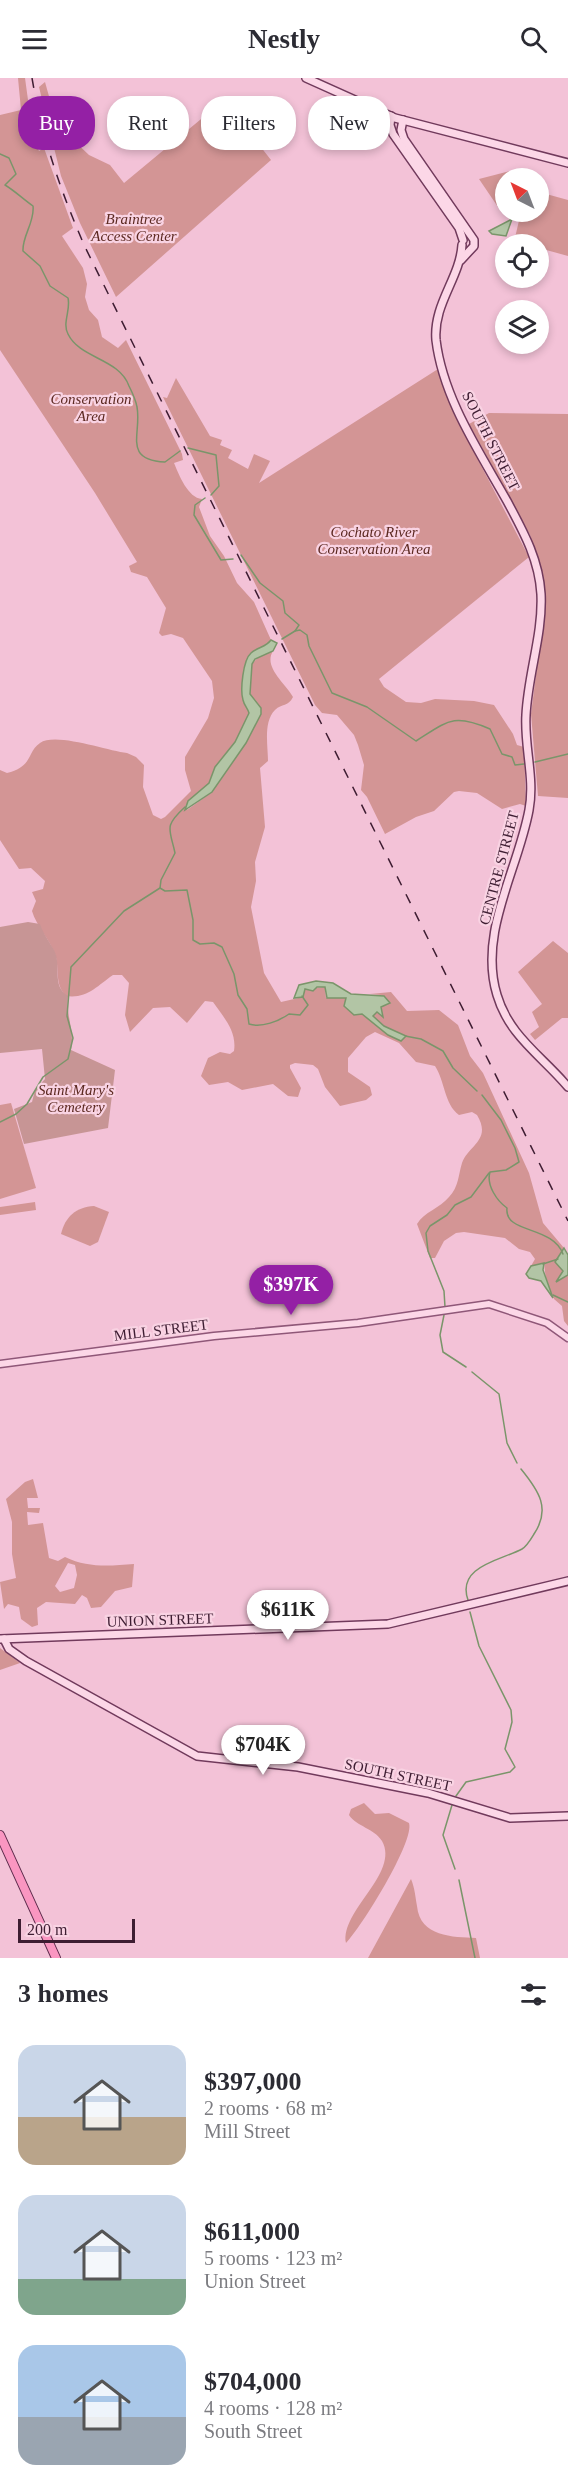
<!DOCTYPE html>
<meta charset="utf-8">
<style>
body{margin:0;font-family:Georgia,serif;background:#f7f7f7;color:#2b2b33;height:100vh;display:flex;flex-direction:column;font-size:22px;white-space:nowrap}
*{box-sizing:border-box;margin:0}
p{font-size:20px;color:#7c7c81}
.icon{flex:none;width:33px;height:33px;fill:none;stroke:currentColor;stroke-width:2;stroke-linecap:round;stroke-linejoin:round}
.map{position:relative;height:1880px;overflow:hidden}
.drawer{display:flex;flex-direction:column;background:#fff;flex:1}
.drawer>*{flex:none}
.top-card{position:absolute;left:18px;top:18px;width:532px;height:54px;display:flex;gap:12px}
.needle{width:39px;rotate:318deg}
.tools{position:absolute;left:495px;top:90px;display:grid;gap:12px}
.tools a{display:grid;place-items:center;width:54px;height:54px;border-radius:50%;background:#fff;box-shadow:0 3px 9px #0003;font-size:30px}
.scale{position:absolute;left:18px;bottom:15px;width:117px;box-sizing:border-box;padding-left:6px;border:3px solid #3e1d32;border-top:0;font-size:16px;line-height:21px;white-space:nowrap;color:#3e1d32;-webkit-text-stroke:4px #f9d3e3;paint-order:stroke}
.price{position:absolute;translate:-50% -51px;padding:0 14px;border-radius:21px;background:#fff;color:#222;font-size:20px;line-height:39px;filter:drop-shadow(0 2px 3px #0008)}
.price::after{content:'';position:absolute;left:50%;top:36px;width:18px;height:14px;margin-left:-9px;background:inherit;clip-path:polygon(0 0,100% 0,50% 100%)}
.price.active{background:#9420a5;color:#fff}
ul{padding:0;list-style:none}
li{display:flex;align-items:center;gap:18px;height:150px;padding:0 18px}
li span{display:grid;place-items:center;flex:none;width:168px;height:120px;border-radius:18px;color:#555}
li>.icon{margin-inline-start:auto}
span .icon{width:72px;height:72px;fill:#fffc;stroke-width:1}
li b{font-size:26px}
h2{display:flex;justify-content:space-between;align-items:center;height:72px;padding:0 18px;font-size:26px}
.pill{padding:0 21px;border-radius:24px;background:#fff;box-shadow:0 3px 9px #0003;font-size:21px;line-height:54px}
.pill.active{background:#9420a5;color:#fff}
header{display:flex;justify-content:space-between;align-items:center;height:78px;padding:0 18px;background:#fff;font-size:27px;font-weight:600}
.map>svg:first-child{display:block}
.green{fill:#d39595;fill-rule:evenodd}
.cemetery{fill:#c79595}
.water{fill:#b2c5a5;stroke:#7a956a;stroke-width:1.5}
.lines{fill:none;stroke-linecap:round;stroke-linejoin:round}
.stream{stroke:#7a956a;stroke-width:1.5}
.tertiary-casing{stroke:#8f5778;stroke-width:9}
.secondary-casing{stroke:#713a5c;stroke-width:10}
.primary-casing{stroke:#5d2b4c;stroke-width:10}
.tertiary{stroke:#fcd7e7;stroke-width:6}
.secondary{stroke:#fcd7e7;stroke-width:7}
.primary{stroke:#fa96c1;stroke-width:8}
.rail{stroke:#3e1d32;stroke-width:1.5;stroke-dasharray:10 10;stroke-linecap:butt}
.labels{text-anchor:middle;stroke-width:4.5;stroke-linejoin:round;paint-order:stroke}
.park-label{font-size:15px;font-style:italic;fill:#5c2921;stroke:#f9d3e3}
.street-label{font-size:15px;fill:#3e1d32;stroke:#f9d3e3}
</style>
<header><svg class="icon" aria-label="menu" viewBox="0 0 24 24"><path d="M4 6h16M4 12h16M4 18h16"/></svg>Nestly<svg class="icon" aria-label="search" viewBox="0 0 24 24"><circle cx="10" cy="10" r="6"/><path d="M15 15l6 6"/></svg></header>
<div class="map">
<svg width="568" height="1880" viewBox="0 0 568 1880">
<rect width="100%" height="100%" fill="#f3c2d7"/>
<g class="green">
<path d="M18,0H25L28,22L26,41L39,73L44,70L73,150L62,158L83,190L87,206L85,219L89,232L98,242L102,259L118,270L126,262L182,376L183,382L174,385C179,397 188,420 202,421L199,429L210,458L224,478L237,505L254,524L271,562C266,568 262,568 256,572C244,580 240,609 243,622C244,627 248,631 250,635L235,664L215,689L209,705L195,717L187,732L212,714L246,665L261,636L250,616L252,586L260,577L273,573C263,589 285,605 293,619C288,629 282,625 275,632C263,644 268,668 268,683L260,690L265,749L255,784L256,803L251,829L264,895L281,924L303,919L305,911L325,909L326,920L346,919L344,928L354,937L362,936L388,957L405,958L384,948L373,938L377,934L381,938V929L386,925L381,917L370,916L391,914L407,933L439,932L458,947L470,978L483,995L529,1095L543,1145L564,1170L557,1181L563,1193L557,1203L568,1197V1248L564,1243L562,1228L554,1221L546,1202L544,1185L531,1188L535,1181L530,1174L519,1171L505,1160L464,1154L456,1155L444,1163L435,1180H430L417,1146C424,1134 440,1130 449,1119C459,1108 458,1098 462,1085C469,1067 492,1062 477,1037L472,1034L459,1037C444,1026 445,1003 435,988L416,984L399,965L375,954L366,959L348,980V994L370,1009L372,1017L366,1022L340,1028L325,1009L318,991L313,987L295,985L290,987V990L301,1010L298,1019L288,1018L273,1006L242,1012L228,1004L209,1007L201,998L208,980L220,974L230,976L234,973C237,953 224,940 213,924L205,923L187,945L170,929L153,930L130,954L125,937L129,905L122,897H113C97,908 87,921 66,918C54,906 60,891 55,876C51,864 36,847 32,833L36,823L32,814L43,811L45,803L31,790L19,791L0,762V692L7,695C34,688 26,675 40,665C56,654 107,673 127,675L136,679L144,687L143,709L153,737L161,741L165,739L191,713L185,692V679L208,640L214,620L212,603L183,560L171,556L162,558L159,555L166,530L147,499L131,494L129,488L137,484L95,415L0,272V37L21,32Z"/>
<polygon points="45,4 52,29 70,59 89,77 110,87 124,105 224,22 271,82 116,219 80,145 61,98 39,9"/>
<polygon points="510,93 515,100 506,100 505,122 498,129 479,101"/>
<polygon points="539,114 568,122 568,178 539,170 538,166 514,164 521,134 538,134"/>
<polygon points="438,291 455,338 529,479 379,601 384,609 406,624 421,625 435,621 474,623 494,627 513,656 517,667 524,669 526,728 520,726 502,731 477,715 459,713 454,714 434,733 416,739 385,756 367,719 361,712 364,687 358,667 354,657 337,637 322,635 315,627 163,319 167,320 176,300 210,358 222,362 220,367 232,372 228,380 248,391 254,376 270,383 259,405"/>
<polygon points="489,335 568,336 568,720 538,718 531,636 545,526 543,499 530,457 469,346"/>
<polygon points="553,863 568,875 568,940 562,940 535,962 530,956 539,949 532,934 542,926 518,894"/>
<polygon points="11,1025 36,1110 0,1121 0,1027"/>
<polygon points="35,1124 36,1132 0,1137 0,1129"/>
<path d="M94,1128L109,1134L98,1164L90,1168L61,1156C65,1139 76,1129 94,1128Z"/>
<path d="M33,1401L38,1420H27L28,1430H40L39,1435L27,1434L28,1447L43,1445L49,1480L58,1483L65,1479C88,1490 109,1488 134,1486L132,1509L115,1513L101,1529L91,1530L87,1520L82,1517L75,1526L46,1524L37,1530L38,1547L32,1549L21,1541L19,1529L8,1526L4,1531L0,1504L16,1500L12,1476V1444L6,1421L25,1404ZM68,1485L75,1487L77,1497L74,1510L60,1514L55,1508Z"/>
<polygon points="0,1570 20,1585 0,1592"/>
<path d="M364,1725L375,1736L389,1735L409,1745C415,1763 361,1850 346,1865C340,1833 400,1795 382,1763C374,1750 357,1749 349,1737L351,1731Z"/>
<path d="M411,1801C415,1811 415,1817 417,1828C420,1859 453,1859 476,1860L480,1880H368Z"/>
</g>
<path class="cemetery" d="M28,844L40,846C44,857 49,863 54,872C62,887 51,908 68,918C66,940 75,953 71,972L115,992L108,1050L24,1066L14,1031L32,1024L35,1012L45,1001L42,971L0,975V849Z"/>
<g class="water">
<polygon points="512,141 506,158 492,156 489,153"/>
<path d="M271,562L277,565L273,573L255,581L252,586L250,616L261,630V636L246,665L212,714L185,732L188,723L209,705L215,689L235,664L249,635C248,631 244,627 243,622C240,612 243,582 251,575C258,569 266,569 271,562Z"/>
<polygon points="316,903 333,905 351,916 384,918 390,925 381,929 383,939 377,934 373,938 384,948 406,958 401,963 388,957 362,936 354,937 344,928 346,920 327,920 325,909 317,909 313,913 305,911 303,919 294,920 299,907"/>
<polygon points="564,1170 568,1177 568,1197 556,1204 563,1193 555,1184"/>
<polygon points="544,1185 543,1192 553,1220 541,1203 529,1200 526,1196 531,1188"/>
</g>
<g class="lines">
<g class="stream">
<path d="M0,76L9,80L16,96L5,107C15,113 23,121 33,128C35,144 22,158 23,173L40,188L50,208L68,220C71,232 62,245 68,256C80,281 119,280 129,308C132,314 136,323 137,329C142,355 122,382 165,384L180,373"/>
<polyline points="188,370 216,377 219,408 211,417"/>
<polyline points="205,420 195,427 194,437 221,482 233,481"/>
<polyline points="241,477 260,505 283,523 285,535 299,547 295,553 282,561"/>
<path d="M295,553L300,552L307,557L309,568L332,615L367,629L416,663C448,643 453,635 490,651L502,676L512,679L515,687L524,686"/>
<polyline points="535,684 568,676"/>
<path d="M185,729C163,749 170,751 175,775L161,802L160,810L165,813L187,812L193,842V862L200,866L214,865L222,869L234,896L238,917L247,931L249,946C262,950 279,943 289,936L300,937L308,927L302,918"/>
<polyline points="405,958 421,961 443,973 453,990 477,1013"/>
<path d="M482,1017L501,1042L515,1070L519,1084L506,1092L490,1094C486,1107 497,1123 507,1130C504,1156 552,1147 563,1176"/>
<polyline points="0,1044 16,1036 27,1026 43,999 68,981 73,960 67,938 71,889 124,833 160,810"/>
<polyline points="543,1186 558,1181"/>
<polyline points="553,1217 568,1224"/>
<polyline points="445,1229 444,1213 428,1173 426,1155 430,1148 447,1137 455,1127 471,1119 489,1095"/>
<polyline points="444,1237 440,1257 443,1274 466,1289"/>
<polyline points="472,1294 499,1316 507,1365 517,1385"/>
<path d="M468,1522C456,1488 502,1482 522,1471C527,1468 531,1461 534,1456C551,1431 539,1413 521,1391"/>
<polyline points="456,1718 466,1704 510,1694 515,1689 505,1671 512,1644 511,1632 479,1568 470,1534"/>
<polyline points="452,1727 443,1757 455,1791"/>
<polyline points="459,1802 475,1880"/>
</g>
<g class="tertiary-casing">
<polyline id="tertiary" points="0,1286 214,1258 358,1245 489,1226 547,1245 568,1260"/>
</g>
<g class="secondary-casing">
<g id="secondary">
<polyline points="306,0 395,40 568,85"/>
<polyline points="391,38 390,47 393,56 459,150 463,162"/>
<polyline points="403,42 401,52 404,61 474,162 474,168 461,182"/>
<path d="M462,167C460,200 433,226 436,262C443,320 479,373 507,423C523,453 539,481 541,516C543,556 528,596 526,637C524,669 535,700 529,732C518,792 478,855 497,917C509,958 542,978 568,1009"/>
<polyline points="0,1561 388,1546 568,1503"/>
<polyline points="4,1561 9,1571 26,1583 197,1678 298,1689 428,1715 510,1740 568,1738"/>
</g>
</g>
<g class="primary-casing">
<polyline id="primary" points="0,1757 56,1880"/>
</g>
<use href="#tertiary" class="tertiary"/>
<use href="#secondary" class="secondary"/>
<use href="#primary" class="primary"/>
<path class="rail" d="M32,0C42,60 61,114 85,169L568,1143"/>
</g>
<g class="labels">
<g class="park-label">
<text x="134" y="146">Braintree<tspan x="134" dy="17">Access Center</tspan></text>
<text x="91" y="326">Conservation<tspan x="91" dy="17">Area</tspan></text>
<text x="374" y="459">Cochato River<tspan x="374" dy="17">Conservation Area</tspan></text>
<text x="76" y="1017">Saint Mary's<tspan x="76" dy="17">Cemetery</tspan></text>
</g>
<g class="street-label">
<text transform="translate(491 363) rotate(63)" y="5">SOUTH STREET</text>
<text transform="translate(499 790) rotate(-75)" y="5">CENTRE STREET</text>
<text transform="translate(161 1252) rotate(-7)" y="5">MILL STREET</text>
<text transform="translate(160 1542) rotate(-2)" y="5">UNION STREET</text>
<text transform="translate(398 1697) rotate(12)" y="5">SOUTH STREET</text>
</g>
</g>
</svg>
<div class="tools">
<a><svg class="needle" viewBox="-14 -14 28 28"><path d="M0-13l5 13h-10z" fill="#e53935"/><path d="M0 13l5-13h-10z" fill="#7c7c81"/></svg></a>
<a><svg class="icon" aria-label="locate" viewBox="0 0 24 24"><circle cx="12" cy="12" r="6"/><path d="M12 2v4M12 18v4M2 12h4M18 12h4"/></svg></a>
<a><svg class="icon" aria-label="layers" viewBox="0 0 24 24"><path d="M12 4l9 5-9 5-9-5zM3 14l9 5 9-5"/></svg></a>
</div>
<div class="scale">200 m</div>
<b class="price active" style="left:291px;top:1238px">$397K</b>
<b class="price" style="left:288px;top:1563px">$611K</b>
<b class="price" style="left:263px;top:1698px">$704K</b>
<div class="top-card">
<a class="pill active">Buy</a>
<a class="pill">Rent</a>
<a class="pill">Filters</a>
<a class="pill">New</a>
</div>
</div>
<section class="drawer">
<h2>3 homes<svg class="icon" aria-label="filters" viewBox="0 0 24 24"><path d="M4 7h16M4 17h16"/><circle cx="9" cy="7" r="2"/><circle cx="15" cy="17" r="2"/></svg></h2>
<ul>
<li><span style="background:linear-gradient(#c9d6e8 60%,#b9a48a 0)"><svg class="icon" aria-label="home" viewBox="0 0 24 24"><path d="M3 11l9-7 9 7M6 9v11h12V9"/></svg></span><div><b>$397,000</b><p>2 rooms · 68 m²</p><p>Mill Street</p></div></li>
<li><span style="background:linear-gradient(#c9d6e8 70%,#7fa58c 0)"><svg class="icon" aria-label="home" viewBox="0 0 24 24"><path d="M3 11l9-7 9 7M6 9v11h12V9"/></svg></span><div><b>$611,000</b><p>5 rooms · 123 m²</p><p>Union Street</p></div></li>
<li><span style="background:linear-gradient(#a9c7e8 60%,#9aa5b1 0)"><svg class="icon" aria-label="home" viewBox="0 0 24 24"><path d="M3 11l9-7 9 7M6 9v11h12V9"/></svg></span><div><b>$704,000</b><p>4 rooms · 128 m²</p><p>South Street</p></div></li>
</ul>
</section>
